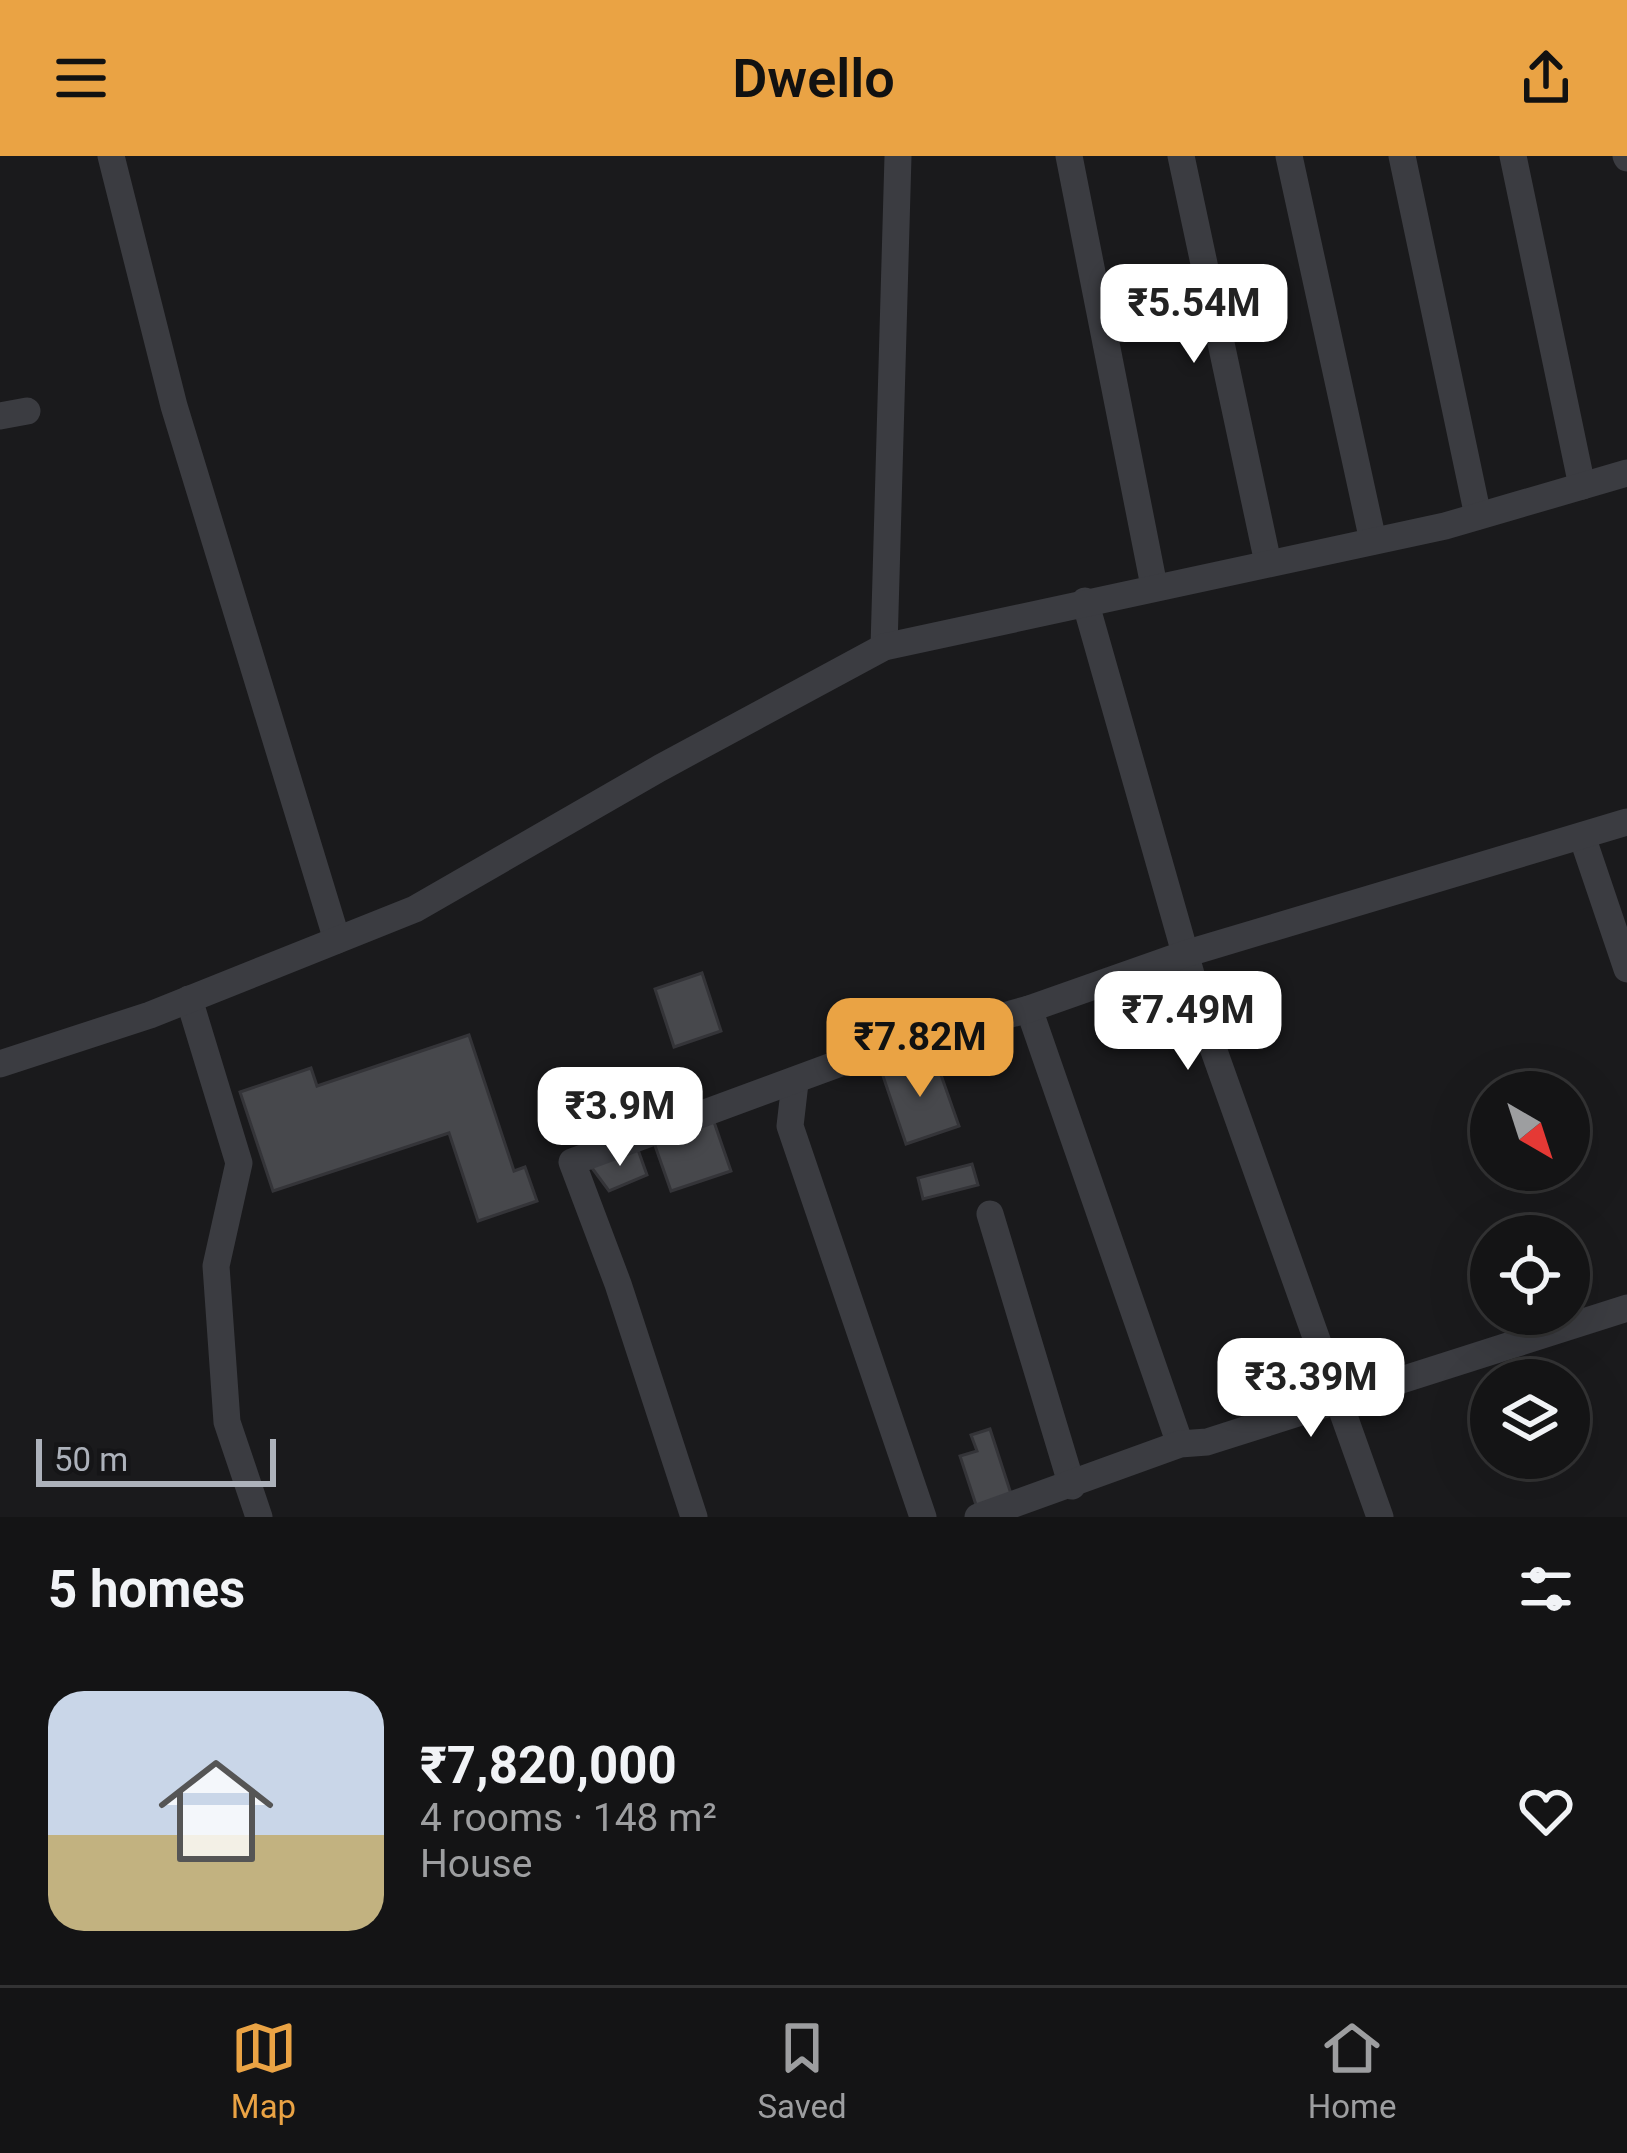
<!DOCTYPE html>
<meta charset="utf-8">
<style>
body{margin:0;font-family:Roboto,sans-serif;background:#212122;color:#f1f3f6;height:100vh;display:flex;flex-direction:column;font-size:45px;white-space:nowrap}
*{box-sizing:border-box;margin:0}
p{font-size:39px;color:#9d9ea0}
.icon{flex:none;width:66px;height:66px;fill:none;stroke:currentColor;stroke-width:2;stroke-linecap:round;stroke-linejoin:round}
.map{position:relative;height:1361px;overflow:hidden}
.side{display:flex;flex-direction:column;background:#141415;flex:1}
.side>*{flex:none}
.needle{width:78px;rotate:141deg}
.tools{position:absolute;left:1470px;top:915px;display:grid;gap:24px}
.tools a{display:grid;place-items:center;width:120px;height:120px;border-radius:50%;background:#141415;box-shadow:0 12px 48px #0002,0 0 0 3px #333334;font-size:60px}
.scale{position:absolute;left:36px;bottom:30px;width:240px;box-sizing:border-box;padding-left:12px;border:6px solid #adb2bb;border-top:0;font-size:33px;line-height:42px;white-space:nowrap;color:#adb2bb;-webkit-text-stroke:9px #151517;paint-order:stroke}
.price{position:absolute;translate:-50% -102px;padding:0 27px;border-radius:24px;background:#fff;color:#222;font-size:39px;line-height:78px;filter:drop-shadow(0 3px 6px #0008)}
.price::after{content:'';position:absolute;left:50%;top:72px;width:36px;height:27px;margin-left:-18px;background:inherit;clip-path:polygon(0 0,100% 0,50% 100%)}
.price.current{background:#eaa344;color:#111}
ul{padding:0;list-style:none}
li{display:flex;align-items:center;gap:36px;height:300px;padding:0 48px}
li+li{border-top:3px solid #333334}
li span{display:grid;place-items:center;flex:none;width:336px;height:240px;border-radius:36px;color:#555}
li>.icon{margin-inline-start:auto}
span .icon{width:144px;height:144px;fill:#fffc;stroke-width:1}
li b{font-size:51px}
h2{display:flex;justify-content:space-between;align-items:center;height:144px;padding:0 48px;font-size:51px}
header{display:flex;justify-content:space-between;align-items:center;height:156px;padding:0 48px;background:#eaa344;color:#111;font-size:54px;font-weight:600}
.tab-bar{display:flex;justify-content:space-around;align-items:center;height:168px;border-top:3px solid #333334;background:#141415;font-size:33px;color:#9d9ea0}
.tab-bar a{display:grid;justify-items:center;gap:6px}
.tab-bar .current{color:#eaa344}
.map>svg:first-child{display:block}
.building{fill:#47484c;stroke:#343438;stroke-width:3}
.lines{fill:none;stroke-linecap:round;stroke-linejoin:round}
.street{stroke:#3b3c41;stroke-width:27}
</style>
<header><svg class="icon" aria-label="menu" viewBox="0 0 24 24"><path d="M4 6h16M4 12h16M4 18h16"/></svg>Dwello<svg class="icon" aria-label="share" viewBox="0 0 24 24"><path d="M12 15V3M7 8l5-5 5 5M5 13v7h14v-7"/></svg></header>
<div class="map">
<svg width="1627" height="1361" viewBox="0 0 1627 1361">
<rect width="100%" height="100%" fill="#1a1a1c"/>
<g class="building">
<polygon points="702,817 721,875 674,891 655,833"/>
<polygon points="1182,817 1195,859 1147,874 1134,832"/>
<polygon points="469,879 514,1015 525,1011 537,1045 478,1065 449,977 273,1035 240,936 311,912 317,930"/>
<polygon points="934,899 959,970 906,988 882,917"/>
<polygon points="713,963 731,1015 671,1035 653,984"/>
<polygon points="637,991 647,1019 609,1035 589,1008"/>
<polygon points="972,1008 978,1029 923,1043 918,1022"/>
<polygon points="990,1273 1013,1344 978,1355 960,1300 977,1295 971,1279"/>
</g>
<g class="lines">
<g class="street">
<polyline points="111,0 174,250 337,784"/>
<polyline points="1069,0 1154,430"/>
<polyline points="1181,0 1268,407"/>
<polyline points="1289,0 1373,385"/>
<polyline points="1402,0 1478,360"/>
<polyline points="1513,0 1582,330"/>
<polyline points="1626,0 1627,2"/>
<polyline points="0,260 27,255"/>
<polyline points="1085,445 1208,878 1380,1361"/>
<polyline points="884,491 898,0"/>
<polyline points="1582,680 1627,813"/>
<polyline points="189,843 239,1007 216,1110 227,1266 259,1361"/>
<polyline points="1029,853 1180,1288"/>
<polyline points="0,908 150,859 415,753 660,612 884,491 1445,370 1627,317"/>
<polyline points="795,927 790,970 923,1361"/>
<polyline points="990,1058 1072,1330"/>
<polyline points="694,1361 618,1128 572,1006 854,902 1029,853 1185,798 1627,666"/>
<polyline points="978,1361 1180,1288 1207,1286 1627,1152"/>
</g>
</g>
</svg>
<div class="tools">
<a><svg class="needle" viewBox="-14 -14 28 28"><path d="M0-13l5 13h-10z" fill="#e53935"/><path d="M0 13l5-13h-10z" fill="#9d9ea0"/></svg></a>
<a><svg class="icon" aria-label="locate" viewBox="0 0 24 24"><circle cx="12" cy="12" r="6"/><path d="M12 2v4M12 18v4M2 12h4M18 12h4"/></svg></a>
<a><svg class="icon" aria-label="layers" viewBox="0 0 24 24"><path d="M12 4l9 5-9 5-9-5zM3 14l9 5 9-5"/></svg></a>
</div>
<div class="scale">50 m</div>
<b class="price" style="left:1194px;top:210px">₹5.54M</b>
<b class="price" style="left:1188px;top:917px">₹7.49M</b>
<b class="price current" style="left:920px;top:944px">₹7.82M</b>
<b class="price" style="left:620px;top:1013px">₹3.9M</b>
<b class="price" style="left:1311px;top:1284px">₹3.39M</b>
</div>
<section class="side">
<h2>5 homes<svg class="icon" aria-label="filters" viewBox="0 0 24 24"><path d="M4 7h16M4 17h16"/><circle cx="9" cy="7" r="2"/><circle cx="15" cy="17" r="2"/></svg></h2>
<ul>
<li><span style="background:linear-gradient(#c9d6e8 60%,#c2b280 0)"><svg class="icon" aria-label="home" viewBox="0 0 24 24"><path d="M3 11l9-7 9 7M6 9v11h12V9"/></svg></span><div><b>₹7,820,000</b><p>4 rooms · 148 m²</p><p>House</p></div><svg class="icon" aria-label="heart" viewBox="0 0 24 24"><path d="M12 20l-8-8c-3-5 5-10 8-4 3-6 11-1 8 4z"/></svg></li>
</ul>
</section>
<nav class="tab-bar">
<a class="current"><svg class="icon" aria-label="map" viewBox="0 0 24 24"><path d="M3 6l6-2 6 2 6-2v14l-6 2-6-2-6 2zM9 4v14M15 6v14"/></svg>Map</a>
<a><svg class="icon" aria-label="saved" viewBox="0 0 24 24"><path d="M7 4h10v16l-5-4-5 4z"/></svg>Saved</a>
<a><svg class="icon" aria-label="home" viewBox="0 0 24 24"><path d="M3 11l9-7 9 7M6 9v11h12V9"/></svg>Home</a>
</nav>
